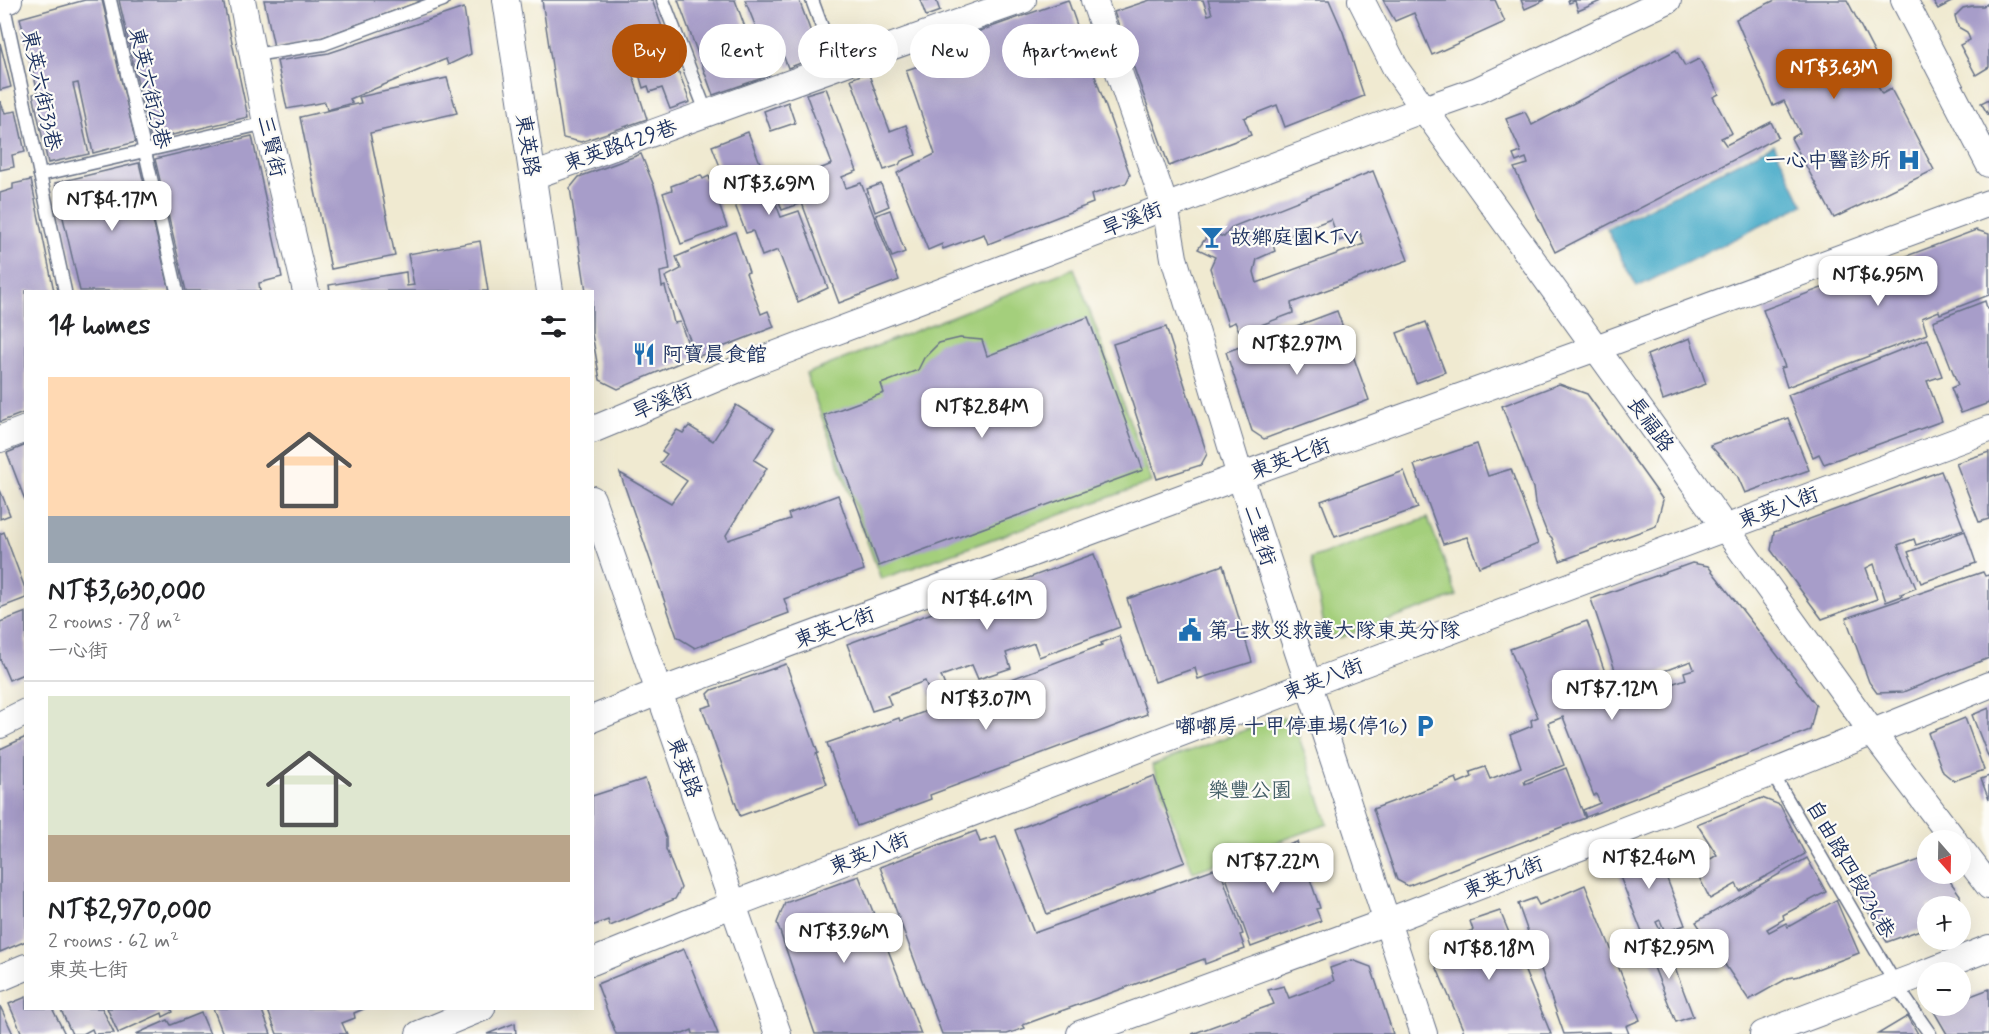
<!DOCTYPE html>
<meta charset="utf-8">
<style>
body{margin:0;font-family:Mynerve,"LXGW WenKai TC",sans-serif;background:#f2f2f2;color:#202124;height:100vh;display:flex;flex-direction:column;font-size:22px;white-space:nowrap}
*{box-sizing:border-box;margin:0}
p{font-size:20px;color:#757577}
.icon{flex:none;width:33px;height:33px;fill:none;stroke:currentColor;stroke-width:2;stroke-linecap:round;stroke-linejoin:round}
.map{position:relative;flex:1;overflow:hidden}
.panel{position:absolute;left:24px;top:290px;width:570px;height:720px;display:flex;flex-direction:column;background:#fff;border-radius:0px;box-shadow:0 6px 24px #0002}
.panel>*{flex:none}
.top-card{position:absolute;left:612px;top:24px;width:570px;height:54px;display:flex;gap:12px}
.needle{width:39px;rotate:160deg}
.fabs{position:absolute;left:1917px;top:830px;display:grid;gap:12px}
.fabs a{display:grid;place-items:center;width:54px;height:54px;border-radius:50%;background:#fff;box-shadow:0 6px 24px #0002;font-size:30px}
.price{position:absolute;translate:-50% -51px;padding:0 14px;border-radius:12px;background:#fff;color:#222;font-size:20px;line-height:39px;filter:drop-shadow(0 2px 3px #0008)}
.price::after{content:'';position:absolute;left:50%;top:36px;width:18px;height:14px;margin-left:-9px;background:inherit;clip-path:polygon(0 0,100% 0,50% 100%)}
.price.on{background:#b45309;color:#fff}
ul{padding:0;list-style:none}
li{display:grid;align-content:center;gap:12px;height:318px;padding:0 24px}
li+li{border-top:2px solid #e0e0e0}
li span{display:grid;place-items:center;height:186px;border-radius:0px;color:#555}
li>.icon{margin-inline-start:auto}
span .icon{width:108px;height:108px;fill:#fffc;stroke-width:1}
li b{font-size:26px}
h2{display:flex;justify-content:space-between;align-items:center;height:72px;padding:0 24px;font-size:26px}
.pill{padding:0 21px;border-radius:27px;background:#fff;box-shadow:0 6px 24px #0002;font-size:21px;line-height:54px}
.pill.on{background:#b45309;color:#fff}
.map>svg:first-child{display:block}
.green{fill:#a4cf7c;stroke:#607f6d;stroke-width:1.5}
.water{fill:#4aacc9;stroke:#326e94;stroke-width:1.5}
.building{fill:#a79dc9;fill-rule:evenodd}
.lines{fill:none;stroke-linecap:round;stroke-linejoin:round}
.lane-casing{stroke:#667086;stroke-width:15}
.street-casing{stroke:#667086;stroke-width:28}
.lane{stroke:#fff;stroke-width:12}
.street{stroke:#fff;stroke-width:26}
.labels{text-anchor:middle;stroke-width:4.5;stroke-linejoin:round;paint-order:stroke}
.street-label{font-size:21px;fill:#1b2f5e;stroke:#fdfcf7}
.poi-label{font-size:21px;fill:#1b2f5e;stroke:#fdfcf7;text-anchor:start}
.park-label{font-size:21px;fill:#445f67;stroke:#fdfcf7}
</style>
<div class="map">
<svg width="1989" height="1034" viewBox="0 0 1989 1034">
<rect width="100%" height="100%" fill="#fdfcf7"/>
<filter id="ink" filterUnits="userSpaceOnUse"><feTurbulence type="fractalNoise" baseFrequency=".0167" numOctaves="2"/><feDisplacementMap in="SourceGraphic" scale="12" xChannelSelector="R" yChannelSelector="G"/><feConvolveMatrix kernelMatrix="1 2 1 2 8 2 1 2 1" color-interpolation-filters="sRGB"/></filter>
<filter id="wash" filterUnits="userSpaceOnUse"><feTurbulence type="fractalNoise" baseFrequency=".008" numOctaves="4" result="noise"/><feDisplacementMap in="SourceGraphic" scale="24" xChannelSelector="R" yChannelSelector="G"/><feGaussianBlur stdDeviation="1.35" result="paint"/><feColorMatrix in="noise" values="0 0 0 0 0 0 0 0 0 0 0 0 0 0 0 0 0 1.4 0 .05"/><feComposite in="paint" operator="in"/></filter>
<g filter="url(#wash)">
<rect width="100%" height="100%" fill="#f0ead1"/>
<g class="green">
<polygon points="1074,268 1152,482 881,579 806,374"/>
<polygon points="1428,518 1457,596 1339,638 1325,631 1311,558"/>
<polygon points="1280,717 1294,722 1328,824 1193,872 1152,765"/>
</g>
<polygon class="water" points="1774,144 1803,205 1637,287 1607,229"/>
<g id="blocks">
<g class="building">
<polygon points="85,0 102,0 136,142 93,153 78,83 73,84 89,154 48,163 33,94 38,93 20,18"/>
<polygon points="119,0 223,0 248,117 151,140"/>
<polygon points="264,0 424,0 318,39 274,47"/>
<polygon points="542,0 652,0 690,102 670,109 662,88 650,92 648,86 643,88 639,74 636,72 631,60 632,73 647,119 581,142 563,138"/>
<polygon points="678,0 735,0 749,38 753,36 768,76 713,95"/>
<polygon points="745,0 799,0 815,43 811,59 788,68 782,52 768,57"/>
<polygon points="920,0 936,0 940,11 926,16"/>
<polygon points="1068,0 1130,175 1126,183 1091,195 1093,203 988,244 984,234 943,249 942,244 928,250 897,173 935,154 906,70 925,64 920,52"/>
<polygon points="1150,0 1203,0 1208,15 1212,14 1208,0 1329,0 1343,32 1364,96 1285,127 1277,105 1244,118 1251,135 1169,166 1114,12"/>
<polygon points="1383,0 1495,0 1505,22 1432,55 1414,13 1395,21"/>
<polygon points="1521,0 1545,0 1525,9"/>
<polygon points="1568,0 1603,0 1578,11 1575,1 1569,3"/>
<polygon points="1775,0 1847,0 1876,56 1865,61 1882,94 1891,89 1934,170 1834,218 1791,138 1800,133 1784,101 1773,106 1736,19"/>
<polygon points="1932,0 1955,0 1938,9"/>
<polygon points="1989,3 1989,67 1976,75 1960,45 1970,40 1967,32 1958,27 1955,16 1963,8 1972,6 1983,6"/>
<polygon points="464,8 471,54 448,65 446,59 350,99 352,103 327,110 325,102 287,109 277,61 329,53"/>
<polygon points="0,43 11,87 0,90"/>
<polygon points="1676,50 1685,66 1699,59 1719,94 1713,97 1732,133 1721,138 1726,145 1771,122 1778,137 1555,252 1514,168 1528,164 1526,158 1516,162 1513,155 1521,152 1506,119 1525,112 1532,125"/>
<polygon points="868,72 890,131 906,125 916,155 901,161 899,165 884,170 851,79"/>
<polygon points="447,78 457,113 370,133 395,256 331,269 300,117 361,103 359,97"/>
<polygon points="826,88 857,171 842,177 846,188 861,183 899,280 839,303 802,203 782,210 774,187 832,164 806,94"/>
<polygon points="1989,99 1989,116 1981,103"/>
<polygon points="0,101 5,113 16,111 25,152 12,155 14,167 0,170"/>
<polygon points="788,102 795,123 771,131 764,111"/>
<polygon points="748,132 781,217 799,211 828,288 798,302 778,250 762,256 753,231 746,233 712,146"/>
<polygon points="252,136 282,277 259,283 260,291 186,291 155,159"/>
<polygon points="641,154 654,186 659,203 670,270 660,272 662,287 665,286 674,323 680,322 693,357 618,389 600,380 592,334 592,291 586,291 570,188 579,177"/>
<polygon points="139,163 170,291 80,291 55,183"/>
<path d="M1373,171L1408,260L1291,303L1293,313L1240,333L1235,322L1228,325L1210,268L1215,257L1198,249L1210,232L1224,237L1232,227ZM1331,219L1339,241L1360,233L1364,244L1257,283L1254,272L1257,259L1275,251L1272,242Z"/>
<polygon points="701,175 703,179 709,176 727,227 681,244 663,193 672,190 671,186"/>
<polygon points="31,180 54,291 26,291 26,412 0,422 0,193 13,189 13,184"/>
<polygon points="881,184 889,206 875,212 867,189"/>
<polygon points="890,210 905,252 892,257 876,215"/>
<polygon points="1976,230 1989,234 1989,295 1940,314 1939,311 1922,318 1927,334 1787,387 1781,368 1785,367 1763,310"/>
<polygon points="735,232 749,272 746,273 761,314 768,311 774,327 697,357 665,277 681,269 676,257"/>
<polygon points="480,241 488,291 330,291 329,285 406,272 407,286 414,285 408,254"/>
<polygon points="1985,301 1987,308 1989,307 1989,403 1961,413 1951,388 1958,385 1933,321"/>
<polygon points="1337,311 1369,400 1264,439 1252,431 1226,352"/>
<polygon points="1088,317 1143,470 879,566 824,415 884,393 881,384 918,370 924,358 939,343 960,338 982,340 987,356"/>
<polygon points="1426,322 1445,372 1416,383 1397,333"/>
<polygon points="1166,327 1207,454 1201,465 1157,479 1113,344"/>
<polygon points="1690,338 1706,384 1663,400 1647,355"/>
<polygon points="1928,339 1942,376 1927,381 1942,421 1824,464 1819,454 1813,457 1788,395"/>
<polygon points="1559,384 1587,394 1663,500 1656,526 1560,561 1552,538 1547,533 1535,503 1533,488 1502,406"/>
<polygon points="736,405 774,429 754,460 767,468 726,535 728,540 790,519 788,514 838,495 864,570 784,599 789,613 695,648 677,637 620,473 671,503 687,481 660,463 667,454 662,451 677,430 683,433 689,426 713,441"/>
<polygon points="1788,418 1809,470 1745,493 1737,475 1710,445"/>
<polygon points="1477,444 1488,476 1511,469 1538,544 1479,567 1467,537 1443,544 1414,465"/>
<polygon points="26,445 26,500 25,500 7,453"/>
<polygon points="1989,452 1989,519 1979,522 1956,463"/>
<polygon points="1404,471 1418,508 1335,537 1321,501"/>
<polygon points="1941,471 1964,529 1916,545 1914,539 1898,545 1916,588 1901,594 1902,596 1886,602 1874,564 1866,568 1877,599 1822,619 1771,550 1774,532"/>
<polygon points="0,490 10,515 0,519"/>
<polygon points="1965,531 1976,563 1921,583 1908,552"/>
<polygon points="4,532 26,591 26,598 0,608 0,534"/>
<polygon points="1094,554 1120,627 1039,657 1034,643 1006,653 1011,668 978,679 972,665 941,676 947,691 931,696 925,681 887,695 891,705 872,711 847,644"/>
<polygon points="1692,563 1708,566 1816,705 1810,730 1586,817 1583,810 1600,803 1596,794 1594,796 1563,717 1548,723 1564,765 1524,781 1525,784 1566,768 1585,818 1408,886 1397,880 1373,809 1456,778 1458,783 1472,777 1470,772 1485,767 1490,779 1521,767 1510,735 1532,726 1531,720 1538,717 1510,649 1587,621 1614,698 1609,699 1611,704 1686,679 1684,672 1694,669 1691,661 1656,674 1658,681 1628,691 1625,684 1620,685 1591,599"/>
<polygon points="1223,565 1252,662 1198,679 1195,668 1155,682 1127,599"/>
<polygon points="1983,572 1985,576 1989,575 1989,658 1903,692 1877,693 1869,682 1846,618"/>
<polygon points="26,612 26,673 9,680 0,659 0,622"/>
<polygon points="1119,636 1147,714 930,795 931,799 857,826 827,743 899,718 900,721 1102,645 1101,643"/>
<polygon points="786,664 818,753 816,754 827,784 740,816 702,708 712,705 708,694 712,690"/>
<polygon points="1989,708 1989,759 1972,715"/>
<polygon points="1965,718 1984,770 1954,781 1943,772 1928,733"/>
<polygon points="26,737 26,941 0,952 0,749"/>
<polygon points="1154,776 1185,862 1047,914 1015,830"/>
<polygon points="1989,776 1989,800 1981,779"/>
<polygon points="645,779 666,838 666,849 681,888 675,899 610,926 608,920 592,926 592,796"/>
<polygon points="1762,798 1780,805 1805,854 1740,891 1736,884 1710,899 1695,869 1717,855 1697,824"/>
<polygon points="976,831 980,842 996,837 1034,933 1219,867 1243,934 1240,935 1245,949 1205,964 1204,959 1023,1025 1025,1028 1007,1034 942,1034 880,867"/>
<polygon points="1297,842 1320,908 1316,909 1321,921 1251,947 1223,869"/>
<polygon points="1653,843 1685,925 1665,932 1660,920 1656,922 1660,930 1643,935 1613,859"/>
<polygon points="1928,857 1928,873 1944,873 1960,895 1960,906 1928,906 1928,927 1887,942 1851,884"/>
<polygon points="1807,858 1826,892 1783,915 1784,919 1767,929 1769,932 1786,923 1788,927 1836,900 1859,953 1799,976 1788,978 1749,1000 1696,922"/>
<polygon points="859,876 921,1034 815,1034 777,923 785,903"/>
<polygon points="1585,885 1640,1020 1626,1026 1629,1034 1611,1034 1610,1032 1564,1034 1518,904 1535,898 1539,905"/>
<polygon points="1500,911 1551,1034 1465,1034 1430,952 1436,945 1473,930 1470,921"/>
<polygon points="1664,939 1693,1016 1676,1022 1645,945"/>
<polygon points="684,949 718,1034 693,1034 692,1030 683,1034 616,1034 597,984"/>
<polygon points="1352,960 1371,967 1393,1034 1192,1034 1274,1004 1268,990 1284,986 1289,998 1334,981 1330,968"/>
<polygon points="1989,989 1989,1034 1947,1034 1933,1010 1948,1005 1960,1005 1960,1000"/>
<polygon points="26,997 26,1008 52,1008 65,1034 22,1034 9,1004"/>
<polygon points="0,1006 13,1034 0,1034"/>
<polygon points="60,1008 102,1008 114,1033 94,1034 92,1029 83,1034 72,1034"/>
<polygon points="107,1008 171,1008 173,1012 163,1017 162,1013 118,1033"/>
<polygon points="213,1008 261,1008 271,1034 223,1034"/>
<polygon points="267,1008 366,1008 354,1013 355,1018 342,1023 347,1034 277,1034"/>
<polygon points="201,1013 210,1034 136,1034 168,1020 171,1025"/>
<polygon points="1908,1016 1918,1034 1878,1034"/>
<polygon points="515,1023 516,1034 487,1034"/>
</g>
</g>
</g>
<g filter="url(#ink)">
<use href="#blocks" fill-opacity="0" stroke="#667086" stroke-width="1.5"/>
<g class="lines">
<g class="lane-casing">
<g id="lane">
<polyline points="110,0 177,291"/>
<polyline points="663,0 707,114"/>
<polyline points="812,0 836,65"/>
<polyline points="3,2 65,291"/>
<polyline points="254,55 324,44 443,0"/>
<polyline points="40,175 266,123"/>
<polyline points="1772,773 1896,985 1930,1034"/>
</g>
</g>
<g class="street-casing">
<g id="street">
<polyline points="242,0 266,123 306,291"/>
<polyline points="506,0 550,291"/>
<polyline points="1094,0 1165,206 1174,258 1240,476 1424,1034"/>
<polyline points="1361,0 1396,69 1424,109 1872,732 1954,840"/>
<polyline points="1904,0 1989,164"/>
<polyline points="0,3 9,0"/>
<path d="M533,176C696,118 859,57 1023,0"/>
<polyline points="592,430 758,361 1424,109 1478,90 1668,0"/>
<polyline points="0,439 26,429"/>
<polyline points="592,499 778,1034"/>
<polyline points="592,719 658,692 1240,476 1596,348 1989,203"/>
<polyline points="0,725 26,712"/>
<polyline points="1960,848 1989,886"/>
<polyline points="592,962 734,904 1309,684 1989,429"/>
<polyline points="1928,972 1989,948"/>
<polyline points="0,978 26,967"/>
<polyline points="419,1034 482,1008"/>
<polyline points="1080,1034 1386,922 1772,773 1989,685"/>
<polyline points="1763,1034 1928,972"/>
</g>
</g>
<use href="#lane" class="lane"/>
<use href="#street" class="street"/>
</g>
</g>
<defs>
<g id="hospital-bare" transform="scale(1.8)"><path d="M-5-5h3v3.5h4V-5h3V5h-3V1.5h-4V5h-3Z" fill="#1f6fb2" stroke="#fdfcf7" stroke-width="2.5" paint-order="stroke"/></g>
<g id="bar-bare" transform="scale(1.8)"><path d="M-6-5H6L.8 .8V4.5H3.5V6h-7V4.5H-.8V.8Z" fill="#1f6fb2" stroke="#fdfcf7" stroke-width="2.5" paint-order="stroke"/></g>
<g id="restaurant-bare" transform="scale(1.8)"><path d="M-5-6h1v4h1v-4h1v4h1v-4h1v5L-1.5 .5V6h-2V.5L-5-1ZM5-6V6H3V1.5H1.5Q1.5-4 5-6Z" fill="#1f6fb2" stroke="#fdfcf7" stroke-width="2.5" paint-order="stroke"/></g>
<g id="civic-bare" transform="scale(1.8)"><path d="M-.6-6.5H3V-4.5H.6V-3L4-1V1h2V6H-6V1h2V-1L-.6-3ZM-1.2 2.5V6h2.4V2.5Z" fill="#1f6fb2" stroke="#fdfcf7" stroke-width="2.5" paint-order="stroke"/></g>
<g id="parking-bare" transform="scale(1.8)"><path d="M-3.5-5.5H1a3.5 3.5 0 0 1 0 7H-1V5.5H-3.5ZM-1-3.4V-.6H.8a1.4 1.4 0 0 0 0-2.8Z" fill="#1f6fb2" stroke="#fdfcf7" stroke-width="2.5" paint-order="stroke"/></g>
</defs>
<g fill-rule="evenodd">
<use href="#hospital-bare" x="1909" y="160"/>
<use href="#bar-bare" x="1212" y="237"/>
<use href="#restaurant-bare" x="644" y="354"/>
<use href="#civic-bare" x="1190" y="630"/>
<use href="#parking-bare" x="1425" y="726"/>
</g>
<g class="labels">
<g class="street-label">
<text transform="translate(150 88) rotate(77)" y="7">東英六街23巷</text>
<text transform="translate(42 90) rotate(78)" y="7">東英六街33巷</text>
<text transform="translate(528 145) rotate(81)" y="7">東英路</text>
<text transform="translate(620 145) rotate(-19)" y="7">東英路429巷</text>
<text transform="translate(272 146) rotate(77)" y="7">三賢街</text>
<text transform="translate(1132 219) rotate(-21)" y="7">旱溪街</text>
<text transform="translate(662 401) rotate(-23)" y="7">旱溪街</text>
<text transform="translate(1651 424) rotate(54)" y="7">長福路</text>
<text transform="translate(1290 458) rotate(-20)" y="7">東英七街</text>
<text transform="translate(1778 507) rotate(-20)" y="7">東英八街</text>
<text transform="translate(1260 535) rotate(72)" y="7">二聖街</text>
<text transform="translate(834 627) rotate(-20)" y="7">東英七街</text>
<text transform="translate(1323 679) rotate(-21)" y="7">東英八街</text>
<text transform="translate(685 767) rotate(70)" y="7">東英路</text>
<text transform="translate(869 853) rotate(-21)" y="7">東英八街</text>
<text transform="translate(1851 869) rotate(60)" y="7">自由路四段236巷</text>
<text transform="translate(1503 877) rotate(-21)" y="7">東英九街</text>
</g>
<g class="poi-label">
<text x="1891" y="167" text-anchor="end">一心中醫診所</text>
<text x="1230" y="244">故鄉庭園KTV</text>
<text x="662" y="361">阿寶晨食館</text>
<text x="1208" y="637">第七救災救護大隊東英分隊</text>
<text x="1407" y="733" text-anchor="end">嘟嘟房 十甲停車場(停16)</text>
</g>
<g class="park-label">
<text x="1250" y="797">樂豐公園</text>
</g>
</g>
</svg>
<div class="fabs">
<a><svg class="needle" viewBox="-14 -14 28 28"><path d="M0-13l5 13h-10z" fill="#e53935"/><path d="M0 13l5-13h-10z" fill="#757577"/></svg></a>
<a>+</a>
<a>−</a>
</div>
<b class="price on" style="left:1834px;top:100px">NT$3.63M</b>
<b class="price" style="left:769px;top:216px">NT$3.69M</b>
<b class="price" style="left:112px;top:232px">NT$4.17M</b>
<b class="price" style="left:1878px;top:307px">NT$6.95M</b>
<b class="price" style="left:1297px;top:376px">NT$2.97M</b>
<b class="price" style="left:982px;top:439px">NT$2.84M</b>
<b class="price" style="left:987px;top:631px">NT$4.61M</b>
<b class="price" style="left:1612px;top:721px">NT$7.12M</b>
<b class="price" style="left:986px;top:731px">NT$3.07M</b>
<b class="price" style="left:1649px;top:890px">NT$2.46M</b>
<b class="price" style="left:1273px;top:894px">NT$7.22M</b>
<b class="price" style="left:844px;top:964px">NT$3.96M</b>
<b class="price" style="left:1669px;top:980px">NT$2.95M</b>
<b class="price" style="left:1489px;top:981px">NT$8.18M</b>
<div class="top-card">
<a class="pill on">Buy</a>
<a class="pill">Rent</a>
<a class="pill">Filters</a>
<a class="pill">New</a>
<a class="pill">Apartment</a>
</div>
<section class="panel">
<h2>14 homes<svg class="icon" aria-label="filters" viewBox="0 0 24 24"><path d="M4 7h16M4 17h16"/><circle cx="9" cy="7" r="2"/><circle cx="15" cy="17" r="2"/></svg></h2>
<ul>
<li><span style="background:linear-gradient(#ffd9b3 75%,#9aa5b1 0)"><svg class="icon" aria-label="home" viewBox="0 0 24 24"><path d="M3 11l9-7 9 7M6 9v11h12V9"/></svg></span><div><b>NT$3,630,000</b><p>2 rooms · 78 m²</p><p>一心街</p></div></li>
<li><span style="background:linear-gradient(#dfe7d0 75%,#b9a48a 0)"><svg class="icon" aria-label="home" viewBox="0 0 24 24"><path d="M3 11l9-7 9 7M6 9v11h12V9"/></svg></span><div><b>NT$2,970,000</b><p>2 rooms · 62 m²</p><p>東英七街</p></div></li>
</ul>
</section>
</div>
